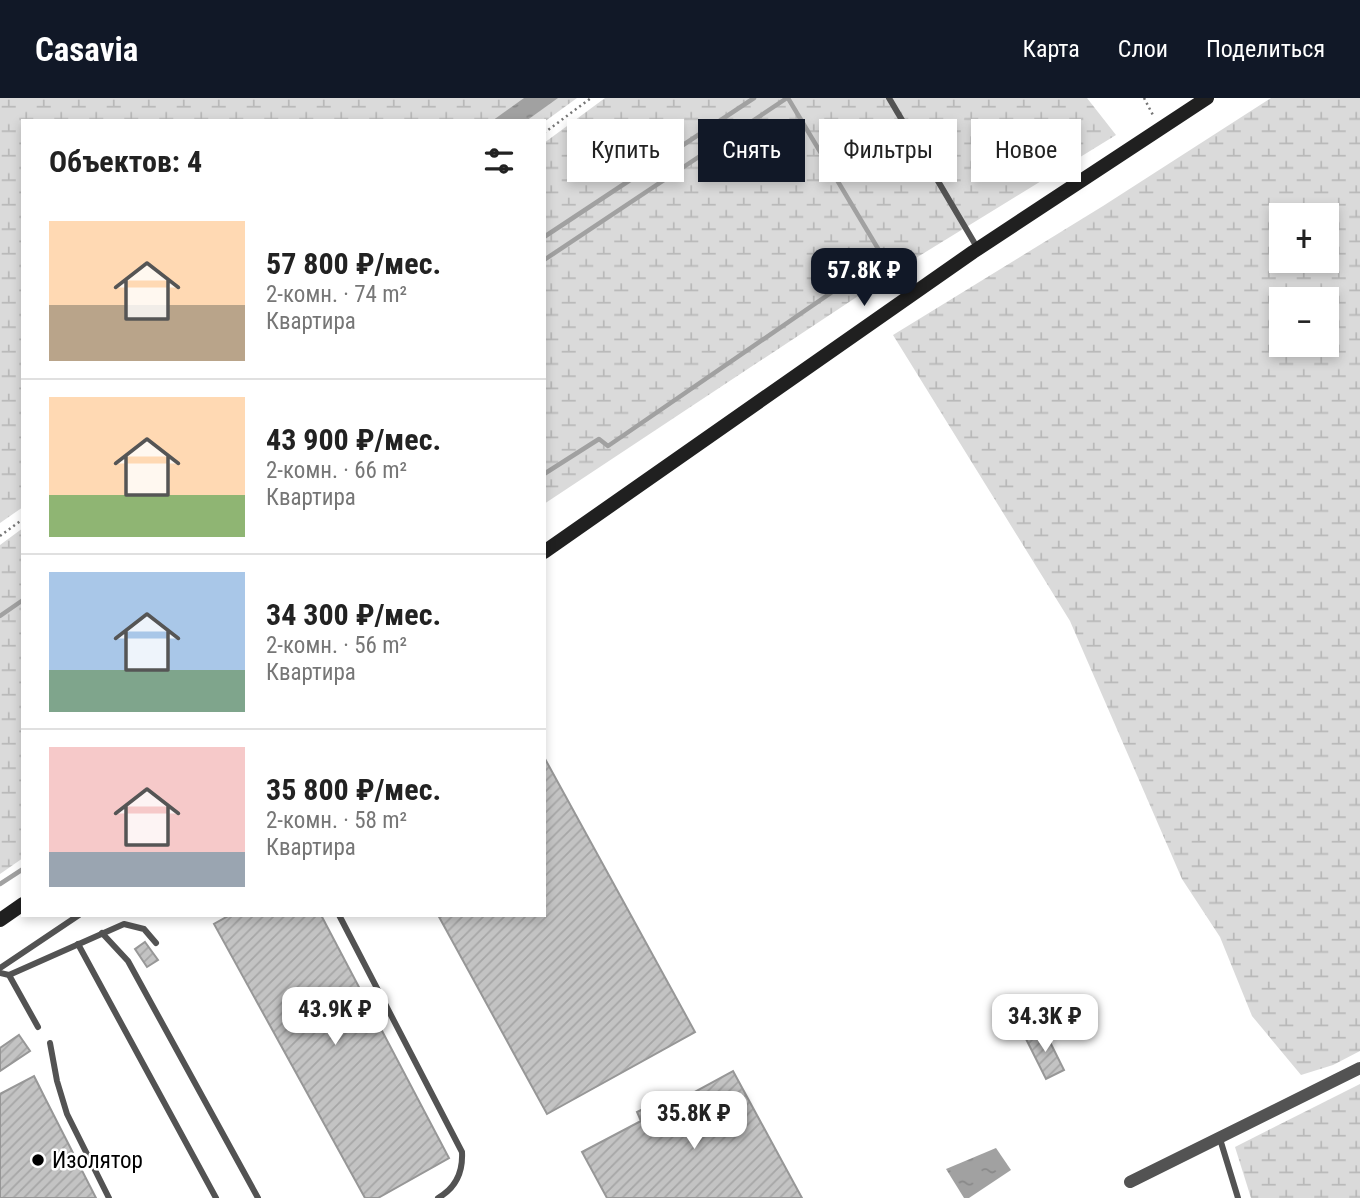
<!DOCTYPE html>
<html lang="ru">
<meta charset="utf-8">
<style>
body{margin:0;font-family:"Roboto Condensed",sans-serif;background:#f6f6f6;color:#222;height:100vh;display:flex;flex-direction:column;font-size:26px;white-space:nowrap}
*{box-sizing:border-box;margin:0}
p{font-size:23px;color:#767676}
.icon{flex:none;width:38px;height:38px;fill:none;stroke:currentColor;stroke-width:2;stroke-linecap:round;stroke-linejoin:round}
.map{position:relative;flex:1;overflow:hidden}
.side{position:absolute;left:21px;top:21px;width:525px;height:798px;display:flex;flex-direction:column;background:#fff;border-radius:0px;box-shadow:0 4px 10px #0003}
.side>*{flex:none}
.banner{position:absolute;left:567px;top:21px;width:665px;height:63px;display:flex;gap:14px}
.buttons{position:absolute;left:1269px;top:105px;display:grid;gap:14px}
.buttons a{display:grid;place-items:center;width:70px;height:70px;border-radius:0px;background:#fff;box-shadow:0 4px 10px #0003;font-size:35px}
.price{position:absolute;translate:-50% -60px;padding:0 16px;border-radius:14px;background:#fff;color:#222;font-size:23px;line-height:46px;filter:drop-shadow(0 2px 4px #0008)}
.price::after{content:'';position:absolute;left:50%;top:42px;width:21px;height:16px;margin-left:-10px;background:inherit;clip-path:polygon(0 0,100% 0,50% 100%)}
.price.selected{background:#111827;color:#fff}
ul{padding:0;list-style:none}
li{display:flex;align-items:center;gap:21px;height:175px;padding:0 28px}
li+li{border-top:2px solid #e0e0e0}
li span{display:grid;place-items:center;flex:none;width:196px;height:140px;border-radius:0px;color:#555}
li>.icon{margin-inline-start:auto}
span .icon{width:84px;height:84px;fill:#fffc;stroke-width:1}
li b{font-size:30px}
h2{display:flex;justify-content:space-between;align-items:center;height:84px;padding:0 28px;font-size:30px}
.pill{padding:0 24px;border-radius:0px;background:#fff;box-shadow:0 4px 10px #0003;font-size:24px;line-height:63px}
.pill.selected{background:#111827;color:#fff}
header{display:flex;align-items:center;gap:42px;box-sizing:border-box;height:98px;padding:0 35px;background:#111827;color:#fff}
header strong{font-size:33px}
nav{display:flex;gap:38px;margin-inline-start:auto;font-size:24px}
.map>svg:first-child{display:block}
.wetland{fill:url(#wetland-marsh);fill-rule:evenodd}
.water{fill:url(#water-ripples)}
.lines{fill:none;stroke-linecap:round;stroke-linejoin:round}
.stream{stroke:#a1a1a1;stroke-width:4.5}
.building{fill:url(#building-hatch);stroke:#979797;stroke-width:2}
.path{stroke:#757575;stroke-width:2.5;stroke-dasharray:2 3.5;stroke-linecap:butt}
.lane{stroke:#535353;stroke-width:6}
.street{stroke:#535353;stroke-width:12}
.secondary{stroke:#202020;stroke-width:14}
.poi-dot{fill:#000;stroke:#fff;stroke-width:2.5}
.labels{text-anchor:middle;stroke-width:5;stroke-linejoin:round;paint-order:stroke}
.poi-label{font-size:23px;fill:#000;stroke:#fff;text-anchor:start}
</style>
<header>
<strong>Casavia</strong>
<nav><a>Карта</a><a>Слои</a><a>Поделиться</a></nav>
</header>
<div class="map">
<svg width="1360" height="1100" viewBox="0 0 1360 1100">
<defs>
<pattern id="wetland-marsh" width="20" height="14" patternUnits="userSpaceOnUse" patternTransform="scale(1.75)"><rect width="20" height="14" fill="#dadada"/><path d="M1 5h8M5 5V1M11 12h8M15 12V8" fill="none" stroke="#b9b9b9"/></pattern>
<pattern id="water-ripples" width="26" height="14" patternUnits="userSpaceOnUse" patternTransform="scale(1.75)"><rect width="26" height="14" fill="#a1a1a1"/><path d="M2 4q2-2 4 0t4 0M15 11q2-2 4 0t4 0" fill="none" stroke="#898989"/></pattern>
<pattern id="building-hatch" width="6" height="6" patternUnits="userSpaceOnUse" patternTransform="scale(1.75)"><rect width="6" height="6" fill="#c3c3c3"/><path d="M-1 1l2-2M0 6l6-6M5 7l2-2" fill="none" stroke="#a6a6a6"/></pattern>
</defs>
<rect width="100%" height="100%" fill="#fff"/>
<g class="wetland">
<polygon points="0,0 577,0 544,24 23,23 23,409 0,425"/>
<polygon points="605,0 1087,0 1116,37 911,163 544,406 544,45"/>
<path d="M1271,0H1360V953L1333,967L1301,977L1252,918L1220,839L1182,781L1070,523L893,237L1103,108ZM1281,117H1326V163H1281ZM1281,201H1326V247H1281Z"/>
<polygon points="23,430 23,760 0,776 0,447"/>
<polygon points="1360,986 1360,1100 1251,1100 1235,1049"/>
</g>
<g class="water">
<polygon points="524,0 558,0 526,23 492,23"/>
<polygon points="996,1050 1011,1072 969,1100 964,1100 946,1071"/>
</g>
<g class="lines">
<g class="stream">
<polyline points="544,139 754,0"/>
<polyline points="544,162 787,0"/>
<polyline points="544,376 599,341 608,348 883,159 788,0"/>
<polyline points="0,518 23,502"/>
<polyline points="0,786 23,771"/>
</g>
</g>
<g class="building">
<polygon points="544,659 695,934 547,1016 438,817 544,817"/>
<polygon points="230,817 321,817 449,1060 378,1100 365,1100 214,826"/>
<polygon points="145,844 158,862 147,869 135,851"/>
<polygon points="1044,932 1064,972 1046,981 1026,941"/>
<polygon points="19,937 30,953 0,973 0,950"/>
<polygon points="733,973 802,1100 607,1100 582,1054 641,1023 637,1014 653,1006 658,1014"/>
<polygon points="34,978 45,1000 96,1100 0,1100 0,996"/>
</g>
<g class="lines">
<g class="path">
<polyline points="1144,0 1154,19"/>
<polyline points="544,35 591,0"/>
<polyline points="0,438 23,421"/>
</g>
<g class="lane">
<polyline points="889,0 978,151"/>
<path d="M339,817L462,1054C463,1074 456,1090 438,1100"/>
<polyline points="102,835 128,863 258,1100"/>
<polyline points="78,846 216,1100"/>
<polyline points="0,870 79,817"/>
<polyline points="0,875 9,877 38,929"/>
<polyline points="9,877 124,826 144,831 156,845"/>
<polyline points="50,945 57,983 67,1016 109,1100"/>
<polyline points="1220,1041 1238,1100"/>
</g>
<polyline class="street" points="1130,1084 1360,970"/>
<g class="secondary">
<polyline points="544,454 973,154 1207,0"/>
<polyline points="0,822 23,806"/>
</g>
</g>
<circle class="poi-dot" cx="38" cy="1062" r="7"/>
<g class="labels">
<g class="poi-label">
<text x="52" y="1070">Изолятор</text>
</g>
</g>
</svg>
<div class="buttons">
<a>+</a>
<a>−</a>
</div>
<b class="price selected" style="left:864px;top:210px">57.8K ₽</b>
<b class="price" style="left:335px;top:949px">43.9K ₽</b>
<b class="price" style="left:1045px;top:956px">34.3K ₽</b>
<b class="price" style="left:694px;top:1053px">35.8K ₽</b>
<div class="banner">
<a class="pill">Купить</a>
<a class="pill selected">Снять</a>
<a class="pill">Фильтры</a>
<a class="pill">Новое</a>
</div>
<section class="side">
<h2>Объектов: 4<svg class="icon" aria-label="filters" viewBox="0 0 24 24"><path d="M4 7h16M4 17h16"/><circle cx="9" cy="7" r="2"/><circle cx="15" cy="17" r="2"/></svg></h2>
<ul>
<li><span style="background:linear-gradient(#ffd9b3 60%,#b9a48a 0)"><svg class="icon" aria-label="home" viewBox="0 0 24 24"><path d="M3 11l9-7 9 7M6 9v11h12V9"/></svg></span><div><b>57 800 ₽/мес.</b><p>2-комн. · 74 m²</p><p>Квартира</p></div></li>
<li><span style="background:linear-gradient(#ffd9b3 70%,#8fb573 0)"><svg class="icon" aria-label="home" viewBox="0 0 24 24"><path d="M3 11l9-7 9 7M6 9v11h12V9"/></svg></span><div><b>43 900 ₽/мес.</b><p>2-комн. · 66 m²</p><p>Квартира</p></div></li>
<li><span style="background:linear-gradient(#a9c7e8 70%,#7fa58c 0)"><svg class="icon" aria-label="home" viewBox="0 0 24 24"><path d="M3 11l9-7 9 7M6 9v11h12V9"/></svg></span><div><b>34 300 ₽/мес.</b><p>2-комн. · 56 m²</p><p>Квартира</p></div></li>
<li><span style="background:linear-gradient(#f6c9c9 75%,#9aa5b1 0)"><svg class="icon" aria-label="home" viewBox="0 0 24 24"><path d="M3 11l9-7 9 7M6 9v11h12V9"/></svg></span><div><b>35 800 ₽/мес.</b><p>2-комн. · 58 m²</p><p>Квартира</p></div></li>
</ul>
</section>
</div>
